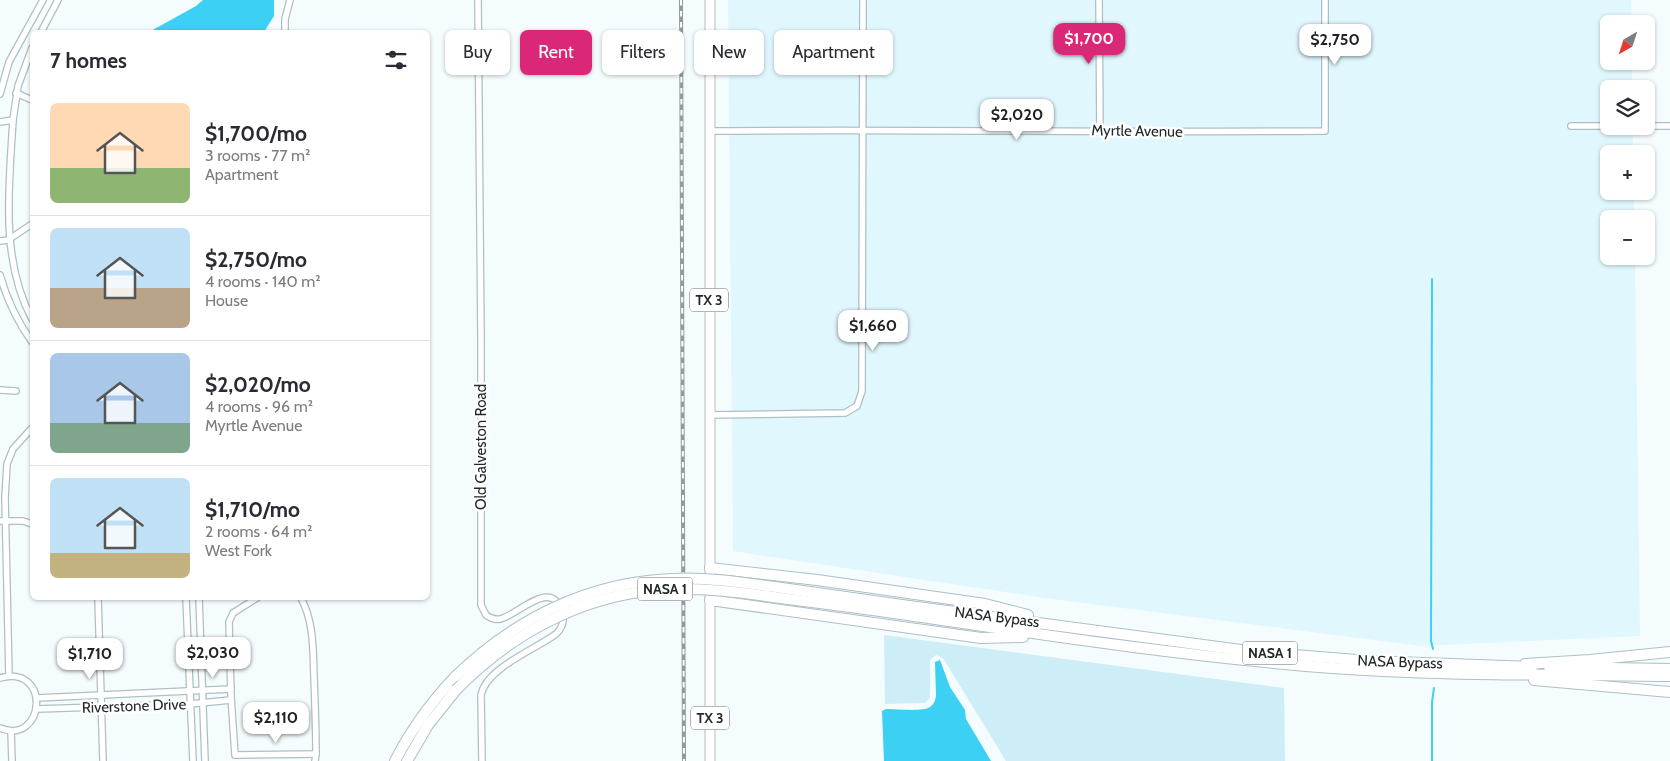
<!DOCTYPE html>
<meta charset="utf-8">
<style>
body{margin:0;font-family:Cabin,sans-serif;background:#f7f7f7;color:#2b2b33;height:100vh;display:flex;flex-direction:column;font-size:19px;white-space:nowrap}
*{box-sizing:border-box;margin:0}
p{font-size:16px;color:#7c7c81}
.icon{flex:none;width:28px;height:28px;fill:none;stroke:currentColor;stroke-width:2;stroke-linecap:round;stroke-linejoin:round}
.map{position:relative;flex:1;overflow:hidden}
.panel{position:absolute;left:30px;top:30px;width:400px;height:570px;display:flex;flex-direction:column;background:#fff;border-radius:8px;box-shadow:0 1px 4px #0004}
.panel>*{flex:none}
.hud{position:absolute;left:445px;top:30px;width:475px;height:45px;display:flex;gap:10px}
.needle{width:32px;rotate:219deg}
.tools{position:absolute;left:1600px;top:15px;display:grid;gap:10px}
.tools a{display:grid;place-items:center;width:55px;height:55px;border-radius:8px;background:#fff;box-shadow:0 1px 4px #0004;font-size:25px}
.price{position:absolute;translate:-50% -42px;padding:0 11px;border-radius:10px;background:#fff;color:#222;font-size:16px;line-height:32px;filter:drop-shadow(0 1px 2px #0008)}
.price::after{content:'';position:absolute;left:50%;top:30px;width:15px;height:11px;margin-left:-8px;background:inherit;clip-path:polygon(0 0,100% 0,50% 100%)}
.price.selected{background:#db2777;color:#fff}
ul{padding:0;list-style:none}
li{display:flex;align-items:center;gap:15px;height:125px;padding:0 20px}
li+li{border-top:1px solid #e1e1e2}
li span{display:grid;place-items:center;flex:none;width:140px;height:100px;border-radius:8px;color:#555}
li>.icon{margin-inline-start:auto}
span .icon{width:60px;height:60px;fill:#fffc;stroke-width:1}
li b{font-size:21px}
h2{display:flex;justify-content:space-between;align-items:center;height:60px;padding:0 20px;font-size:21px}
.pill{padding:0 18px;border-radius:8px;background:#fff;box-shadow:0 1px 4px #0004;font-size:18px;line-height:45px}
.pill.selected{background:#db2777;color:#fff}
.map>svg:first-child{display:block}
.built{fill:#e1f7fe}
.green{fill:#cdedf7}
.water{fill:#3cd1f4}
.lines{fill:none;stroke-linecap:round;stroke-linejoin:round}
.stream{stroke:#3cd1f4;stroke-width:2}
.minor-casing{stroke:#aebfc5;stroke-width:8}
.primary-casing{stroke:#aebfc5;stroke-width:11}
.motorway-casing{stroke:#aebfc5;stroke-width:12}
.minor{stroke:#fff;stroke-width:5.5}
.primary{stroke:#fff;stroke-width:9}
.motorway{stroke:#fff;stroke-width:10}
.rail-casing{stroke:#939a9c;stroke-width:4}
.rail{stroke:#fff;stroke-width:2;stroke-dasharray:5.5;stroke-linecap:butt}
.motorway-bridge-casing{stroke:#aebfc5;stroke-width:12;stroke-linecap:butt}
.motorway-bridge{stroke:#fff;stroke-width:10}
.labels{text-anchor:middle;stroke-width:5;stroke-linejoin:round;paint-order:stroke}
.shield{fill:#fff;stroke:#64696b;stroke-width:1}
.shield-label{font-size:14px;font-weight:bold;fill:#22292b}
.street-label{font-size:15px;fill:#22292b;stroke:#fff}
</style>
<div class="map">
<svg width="1670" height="761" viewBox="0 0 1670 761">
<rect width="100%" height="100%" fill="#f5fcfe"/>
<polygon class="built" points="728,0 1631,0 1632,24 1609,24 1609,61 1632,61 1632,89 1609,89 1609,126 1633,126 1633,154 1609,154 1609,191 1634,191 1634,219 1609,219 1609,256 1635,256 1640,636 1421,646 1044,598 733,551"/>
<polygon class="green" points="884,635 1284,688 1285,761 1006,761 943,658 936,655 930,660 930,698 925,703 885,704"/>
<g class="water">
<polygon points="203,0 274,0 274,16 264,32 149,32 196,6"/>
<path d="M940,660L950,687L965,710L966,719L991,761H884L882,711L886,709C896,709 923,712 930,707C934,704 935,701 936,696L935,662Z"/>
</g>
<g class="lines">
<g class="stream">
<polyline points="1432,279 1431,641 1433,649"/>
<polyline points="1432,761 1432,702 1434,688"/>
</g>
<g class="minor-casing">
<g id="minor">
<path d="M478,0L481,339V605L486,615C490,618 495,620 500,619C519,615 554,574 563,616C564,623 561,629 556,634C536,649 486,668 481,695L482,761"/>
<polyline points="1099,0 1100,131"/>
<polyline points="41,32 58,0"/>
<polyline points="285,32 285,19 290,0"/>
<polyline points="16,93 32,100"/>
<polyline points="0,94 9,62 43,0"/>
<polyline points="13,120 18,86 32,48"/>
<path d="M0,122L13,120C9,186 0,260 32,319"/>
<polyline points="1571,126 1609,126"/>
<polyline points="1646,126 1670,126"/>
<path d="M709,131C915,129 1120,133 1325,131V0"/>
<polyline points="0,241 8,240 32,224"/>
<path d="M0,275C7,300 17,321 32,342"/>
<polyline points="0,390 16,391"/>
<polyline points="709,415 845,413 857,406 862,391 863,0"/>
<polyline points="0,521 23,521 32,524"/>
<polyline points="98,598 103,761"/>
<polyline points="186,598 193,761"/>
<polyline points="199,598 205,761"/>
<polyline points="257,598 233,613 229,622 231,696 235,755 316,754"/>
<path d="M301,598C314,622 313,650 314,677C315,703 316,728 316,754L315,761"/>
<polyline points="9,676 5,498 7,464 13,449 32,428"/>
<path d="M0,678C52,664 45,746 0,728"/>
<polyline points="37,698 231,689"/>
<polyline points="37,709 190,704 231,700"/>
<polyline points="11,731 12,761"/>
</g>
</g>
<g class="primary-casing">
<polyline id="primary" points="710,0 710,761"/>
</g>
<g class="motorway-casing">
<g id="motorway">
<polyline points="710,568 817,580 985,604 1028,615"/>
<polyline points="710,600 981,638 1023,637"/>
<polyline points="902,605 1256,652 1369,661 1532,667"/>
<path d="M901,614C1044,635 1188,657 1332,668C1444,676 1558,674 1670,676"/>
<polyline points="1525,664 1590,660 1670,652"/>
<polyline points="1549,667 1670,669"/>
<polyline points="1534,680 1670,692"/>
<path d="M395,761C411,730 431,702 456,676"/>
<polyline points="407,761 428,725 456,690"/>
</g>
</g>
<use href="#minor" class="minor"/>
<use href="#primary" class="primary"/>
<use href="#motorway" class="motorway"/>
<g class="rail-casing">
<polyline id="rail" points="681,0 684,761"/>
</g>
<use href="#rail" class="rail"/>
<g class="motorway-bridge-casing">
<g id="motorway-bridge">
<path d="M456,676C515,619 589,582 672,579C709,577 745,583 782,588C822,594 862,599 902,605"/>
<path d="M456,690C509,635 582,595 659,590C700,587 740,592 780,598C820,603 860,608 901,614"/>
</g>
</g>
<use href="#motorway-bridge" class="motorway-bridge"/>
</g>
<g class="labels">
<g class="shield">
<rect x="690" y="288.5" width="38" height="23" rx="4"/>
<rect x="637.5" y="577.5" width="55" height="23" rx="4"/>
<rect x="1242.5" y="641.5" width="55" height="23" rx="4"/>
<rect x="691" y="706.5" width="38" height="23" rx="4"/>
</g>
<g class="shield-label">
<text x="709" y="305">TX 3</text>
<text x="665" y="594">NASA 1</text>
<text x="1270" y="658">NASA 1</text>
<text x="710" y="723">TX 3</text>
</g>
<g class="street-label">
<text transform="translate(1137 131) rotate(1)" y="5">Myrtle Avenue</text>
<text transform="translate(481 447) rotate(-90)" y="5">Old Galveston Road</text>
<text transform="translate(997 617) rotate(7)" y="5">NASA Bypass</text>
<text transform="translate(1400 662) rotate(2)" y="5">NASA Bypass</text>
<text transform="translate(134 706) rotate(-2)" y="5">Riverstone Drive</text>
</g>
</g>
</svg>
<div class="tools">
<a><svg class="needle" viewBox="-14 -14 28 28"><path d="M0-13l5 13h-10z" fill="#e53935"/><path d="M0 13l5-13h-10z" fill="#7c7c81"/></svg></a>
<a><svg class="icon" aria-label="layers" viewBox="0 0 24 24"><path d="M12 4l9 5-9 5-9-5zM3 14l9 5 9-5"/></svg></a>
<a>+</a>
<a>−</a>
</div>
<b class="price selected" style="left:1089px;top:65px">$1,700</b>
<b class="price" style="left:1335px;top:66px">$2,750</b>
<b class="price" style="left:1017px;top:141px">$2,020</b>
<b class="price" style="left:873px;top:352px">$1,660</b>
<b class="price" style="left:213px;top:679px">$2,030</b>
<b class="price" style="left:90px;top:680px">$1,710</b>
<b class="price" style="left:276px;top:744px">$2,110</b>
<div class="hud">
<a class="pill">Buy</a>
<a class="pill selected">Rent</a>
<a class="pill">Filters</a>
<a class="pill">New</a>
<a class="pill">Apartment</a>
</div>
<section class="panel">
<h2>7 homes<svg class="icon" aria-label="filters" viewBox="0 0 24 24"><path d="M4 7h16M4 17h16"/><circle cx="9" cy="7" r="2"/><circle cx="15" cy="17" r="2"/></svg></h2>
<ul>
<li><span style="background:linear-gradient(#ffd9b3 65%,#8fb573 0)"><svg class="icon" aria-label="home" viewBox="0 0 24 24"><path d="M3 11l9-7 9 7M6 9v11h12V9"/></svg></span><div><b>$1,700/mo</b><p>3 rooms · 77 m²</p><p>Apartment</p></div></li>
<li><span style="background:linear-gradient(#bfe0f5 60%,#b9a48a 0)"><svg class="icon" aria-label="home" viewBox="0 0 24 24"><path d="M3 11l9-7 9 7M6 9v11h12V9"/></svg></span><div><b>$2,750/mo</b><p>4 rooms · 140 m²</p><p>House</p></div></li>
<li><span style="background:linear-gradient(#a9c7e8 70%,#7fa58c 0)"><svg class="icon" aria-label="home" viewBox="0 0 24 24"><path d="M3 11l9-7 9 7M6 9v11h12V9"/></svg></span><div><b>$2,020/mo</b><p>4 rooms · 96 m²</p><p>Myrtle Avenue</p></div></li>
<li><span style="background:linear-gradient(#bfe0f5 75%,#c2b280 0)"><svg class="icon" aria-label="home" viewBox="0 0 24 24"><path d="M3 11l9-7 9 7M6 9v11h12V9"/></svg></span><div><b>$1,710/mo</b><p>2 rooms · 64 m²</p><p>West Fork</p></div></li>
</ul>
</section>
</div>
